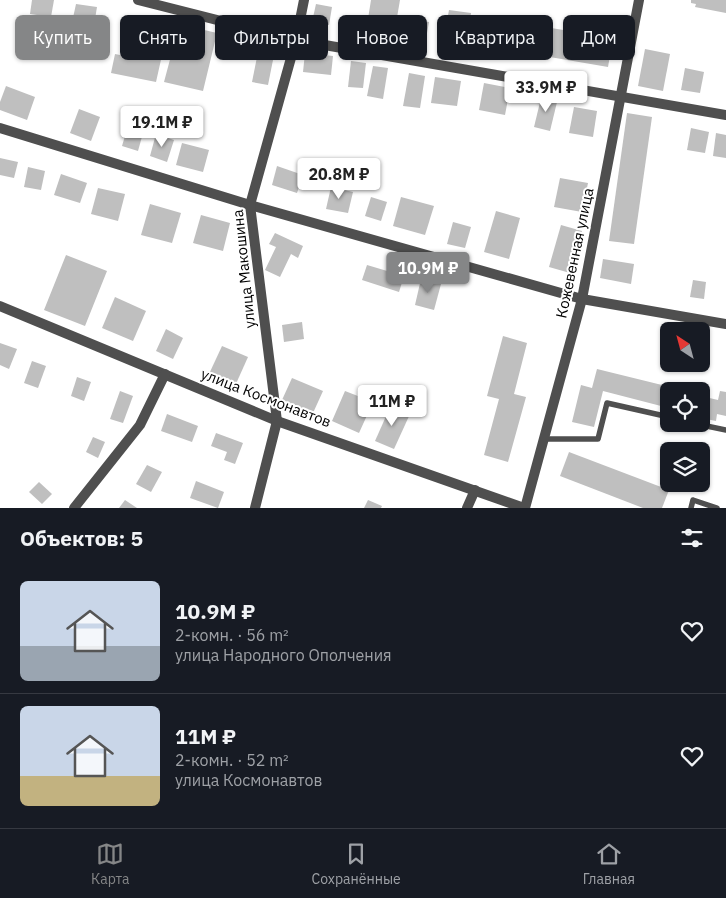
<!DOCTYPE html>
<html lang="ru">
<meta charset="utf-8">
<style>
body{margin:0;font-family:"IBM Plex Sans",sans-serif;background:#242831;color:#f1f3f6;height:100vh;display:flex;flex-direction:column;font-size:19px;white-space:nowrap}
*{box-sizing:border-box;margin:0}
p{font-size:16px;color:#9ea1a6}
.icon{flex:none;width:28px;height:28px;fill:none;stroke:currentColor;stroke-width:2;stroke-linecap:round;stroke-linejoin:round}
.map{position:relative;height:508px;overflow:hidden}
.drawer{display:flex;flex-direction:column;background:#171b24;flex:1}
.drawer>*{flex:none}
.top-card{position:absolute;left:15px;top:15px;width:696px;height:45px;display:flex;gap:10px}
.needle{width:32px;rotate:324deg}
.controls{position:absolute;left:660px;top:322px;display:grid;gap:10px}
.controls a{display:grid;place-items:center;width:50px;height:50px;border-radius:8px;background:#171b24;box-shadow:0 1px 4px #0004;font-size:25px}
.price{position:absolute;translate:-50% -42px;padding:0 11px;border-radius:5px;background:#fff;color:#222;font-size:16px;line-height:32px;filter:drop-shadow(0 1px 2px #0008)}
.price::after{content:'';position:absolute;left:50%;top:30px;width:15px;height:11px;margin-left:-8px;background:inherit;clip-path:polygon(0 0,100% 0,50% 100%)}
.price.selected{background:#858687;color:#fff}
ul{padding:0;list-style:none}
li{display:flex;align-items:center;gap:15px;height:125px;padding:0 20px}
li+li{border-top:1px solid #363941}
li span{display:grid;place-items:center;flex:none;width:140px;height:100px;border-radius:8px;color:#555}
li>.icon{margin-inline-start:auto}
span .icon{width:60px;height:60px;fill:#fffc;stroke-width:1}
li b{font-size:21px}
h2{display:flex;justify-content:space-between;align-items:center;height:60px;padding:0 20px;font-size:21px}
.chip{padding:0 18px;border-radius:8px;background:#171b24;box-shadow:0 1px 4px #0004;font-size:18px;line-height:45px}
.chip.selected{background:#858687;color:#fff}
.tabs{display:flex;justify-content:space-around;align-items:center;height:70px;border-top:1px solid #363941;background:#171b24;font-size:14px;color:#9ea1a6}
.tabs a{display:grid;justify-items:center;gap:2px}
.tabs .selected{color:#858687}
.map>svg:first-child{display:block}
.building{fill:#bfbfbf}
.lines{fill:none;stroke-linecap:round;stroke-linejoin:round}
.service{stroke:#4f4f4f;stroke-width:5.5}
.minor{stroke:#4f4f4f;stroke-width:10}
.labels{text-anchor:middle;stroke-width:4;stroke-linejoin:round;paint-order:stroke}
.street-label{font-size:15px;fill:#000;stroke:#fff}
</style>
<div class="map">
<svg width="726" height="508" viewBox="0 0 726 508">
<rect width="100%" height="100%" fill="#fff"/>
<g class="building">
<polygon points="32,0 54,0 51,17 30,14"/>
<polygon points="371,0 400,0 395,29 367,25"/>
<polygon points="691,0 726,0 726,13 695,7 696,4 691,3"/>
<polygon points="76,4 97,7 93,31 71,27"/>
<polygon points="316,4 332,7 329,25 312,22"/>
<polygon points="449,10 471,13 466,45 443,41"/>
<polygon points="138,18 169,24 156,82 111,73 115,54 145,60 149,43 133,39"/>
<polygon points="413,19 429,22 425,44 409,41"/>
<polygon points="514,22 613,38 608,67 509,50"/>
<polygon points="200,29 217,33 203,91 164,82 172,52 194,57"/>
<polygon points="259,47 275,50 268,85 252,82"/>
<polygon points="645,49 670,54 663,91 638,86"/>
<polygon points="305,53 333,56 331,75 303,72"/>
<polygon points="351,61 366,63 363,88 348,87"/>
<polygon points="373,66 388,68 383,99 367,96"/>
<polygon points="685,68 704,72 700,93 681,90"/>
<polygon points="409,73 425,76 420,108 403,106"/>
<polygon points="435,77 461,81 457,106 431,103"/>
<polygon points="484,83 510,88 505,115 479,110"/>
<polygon points="6,86 35,97 27,120 0,110 0,102"/>
<polygon points="542,94 558,98 550,131 534,127"/>
<polygon points="574,107 597,111 593,137 569,133"/>
<polygon points="79,109 100,117 91,141 70,133"/>
<polygon points="627,113 652,117 634,244 609,241"/>
<polygon points="691,128 709,132 705,153 687,150"/>
<polygon points="127,129 143,133 138,151 122,146"/>
<polygon points="716,133 726,135 726,158 713,156"/>
<polygon points="156,134 174,140 167,162 150,156"/>
<polygon points="182,143 209,150 203,172 176,165"/>
<polygon points="0,158 18,162 14,178 0,175"/>
<polygon points="277,166 303,175 297,193 272,185"/>
<polygon points="28,167 45,171 41,190 24,187"/>
<polygon points="61,174 87,183 80,203 54,195"/>
<polygon points="560,178 588,183 582,212 554,207"/>
<polygon points="331,187 353,192 348,213 326,209"/>
<polygon points="98,188 125,194 118,221 91,214"/>
<polygon points="371,197 387,202 381,221 365,216"/>
<polygon points="401,197 434,206 425,235 393,226"/>
<polygon points="150,204 181,213 172,243 141,235"/>
<polygon points="496,211 520,218 509,259 484,252"/>
<polygon points="201,215 230,223 223,251 193,243"/>
<polygon points="453,222 471,227 465,248 447,244"/>
<polygon points="561,225 582,231 570,273 549,267"/>
<polygon points="275,233 303,246 298,258 291,254 280,277 265,270 276,247 269,244"/>
<polygon points="66,255 107,271 85,326 44,310"/>
<polygon points="603,259 634,264 631,284 600,278"/>
<polygon points="367,265 404,276 399,292 362,280"/>
<polygon points="421,279 441,284 434,310 415,305"/>
<polygon points="693,280 706,282 704,299 690,297"/>
<polygon points="115,297 146,311 133,341 102,328"/>
<polygon points="302,322 304,339 284,342 282,325"/>
<polygon points="166,329 183,338 173,359 156,351"/>
<polygon points="503,336 527,343 514,394 526,397 508,462 484,455 499,399 487,396"/>
<polygon points="0,343 17,349 9,369 0,365"/>
<polygon points="222,346 248,357 235,386 209,374"/>
<polygon points="32,361 46,366 38,388 24,383"/>
<polygon points="597,369 666,386 661,406 603,391 594,427 572,422 581,385 592,388"/>
<polygon points="77,377 91,382 84,401 71,396"/>
<polygon points="292,378 323,391 313,413 282,400"/>
<polygon points="120,391 133,396 123,423 110,419"/>
<polygon points="345,391 363,398 360,407 369,411 359,433 332,421"/>
<polygon points="720,391 726,392 726,416 717,414 716,421 701,418 701,396 718,400"/>
<polygon points="391,405 410,414 394,449 375,441"/>
<polygon points="167,414 198,426 192,442 161,431"/>
<polygon points="216,433 243,443 235,464 224,460 227,452 211,446"/>
<polygon points="93,437 105,442 98,458 86,452"/>
<polygon points="569,452 669,490 662,508 643,508 560,476"/>
<polygon points="147,465 162,472 151,492 136,484"/>
<polygon points="196,481 224,492 218,508 190,498"/>
<polygon points="39,482 52,494 42,504 29,492"/>
<polygon points="125,500 137,508 119,508"/>
<polygon points="368,500 382,506 381,508 364,508"/>
</g>
<g class="lines">
<g class="service">
<polyline points="697,424 726,430"/>
<polyline points="544,439 598,439 607,403 669,417"/>
<polyline points="691,508 693,500 717,508"/>
</g>
<g class="minor">
<polyline points="138,0 296,40 726,115"/>
<polyline points="0,128 250,205 582,299 726,324"/>
<polyline points="0,306 277,421 524,508"/>
<polyline points="74,508 140,425 165,374"/>
<polyline points="255,508 277,421 250,205 296,40 304,0"/>
<polyline points="467,508 475,490"/>
<polyline points="525,508 582,299 639,0"/>
</g>
</g>
<g class="labels">
<g class="street-label">
<text transform="translate(575 253) rotate(-78)" y="5">Кожевенная улица</text>
<text transform="translate(244 269) rotate(-96)" y="5">улица Макошина</text>
<text transform="translate(266 398) rotate(21)" y="5">улица Космонавтов</text>
</g>
</g>
</svg>
<div class="controls">
<a><svg class="needle" viewBox="-14 -14 28 28"><path d="M0-13l5 13h-10z" fill="#e53935"/><path d="M0 13l5-13h-10z" fill="#9ea1a6"/></svg></a>
<a><svg class="icon" aria-label="locate" viewBox="0 0 24 24"><circle cx="12" cy="12" r="6"/><path d="M12 2v4M12 18v4M2 12h4M18 12h4"/></svg></a>
<a><svg class="icon" aria-label="layers" viewBox="0 0 24 24"><path d="M12 4l9 5-9 5-9-5zM3 14l9 5 9-5"/></svg></a>
</div>
<b class="price" style="left:546px;top:113px">33.9M ₽</b>
<b class="price" style="left:162px;top:148px">19.1M ₽</b>
<b class="price" style="left:339px;top:200px">20.8M ₽</b>
<b class="price selected" style="left:428px;top:294px">10.9M ₽</b>
<b class="price" style="left:392px;top:427px">11M ₽</b>
<div class="top-card">
<a class="chip selected">Купить</a>
<a class="chip">Снять</a>
<a class="chip">Фильтры</a>
<a class="chip">Новое</a>
<a class="chip">Квартира</a>
<a class="chip">Дом</a>
</div>
</div>
<section class="drawer">
<h2>Объектов: 5<svg class="icon" aria-label="filters" viewBox="0 0 24 24"><path d="M4 7h16M4 17h16"/><circle cx="9" cy="7" r="2"/><circle cx="15" cy="17" r="2"/></svg></h2>
<ul>
<li><span style="background:linear-gradient(#c9d6e8 65%,#9aa5b1 0)"><svg class="icon" aria-label="home" viewBox="0 0 24 24"><path d="M3 11l9-7 9 7M6 9v11h12V9"/></svg></span><div><b>10.9M ₽</b><p>2-комн. · 56 m²</p><p>улица Народного Ополчения</p></div><svg class="icon" aria-label="heart" viewBox="0 0 24 24"><path d="M12 20l-8-8c-3-5 5-10 8-4 3-6 11-1 8 4z"/></svg></li>
<li><span style="background:linear-gradient(#c9d6e8 70%,#c2b280 0)"><svg class="icon" aria-label="home" viewBox="0 0 24 24"><path d="M3 11l9-7 9 7M6 9v11h12V9"/></svg></span><div><b>11M ₽</b><p>2-комн. · 52 m²</p><p>улица Космонавтов</p></div><svg class="icon" aria-label="heart" viewBox="0 0 24 24"><path d="M12 20l-8-8c-3-5 5-10 8-4 3-6 11-1 8 4z"/></svg></li>
</ul>
</section>
<nav class="tabs">
<a class="selected"><svg class="icon" aria-label="map" viewBox="0 0 24 24"><path d="M3 6l6-2 6 2 6-2v14l-6 2-6-2-6 2zM9 4v14M15 6v14"/></svg>Карта</a>
<a><svg class="icon" aria-label="saved" viewBox="0 0 24 24"><path d="M7 4h10v16l-5-4-5 4z"/></svg>Сохранённые</a>
<a><svg class="icon" aria-label="home" viewBox="0 0 24 24"><path d="M3 11l9-7 9 7M6 9v11h12V9"/></svg>Главная</a>
</nav>
